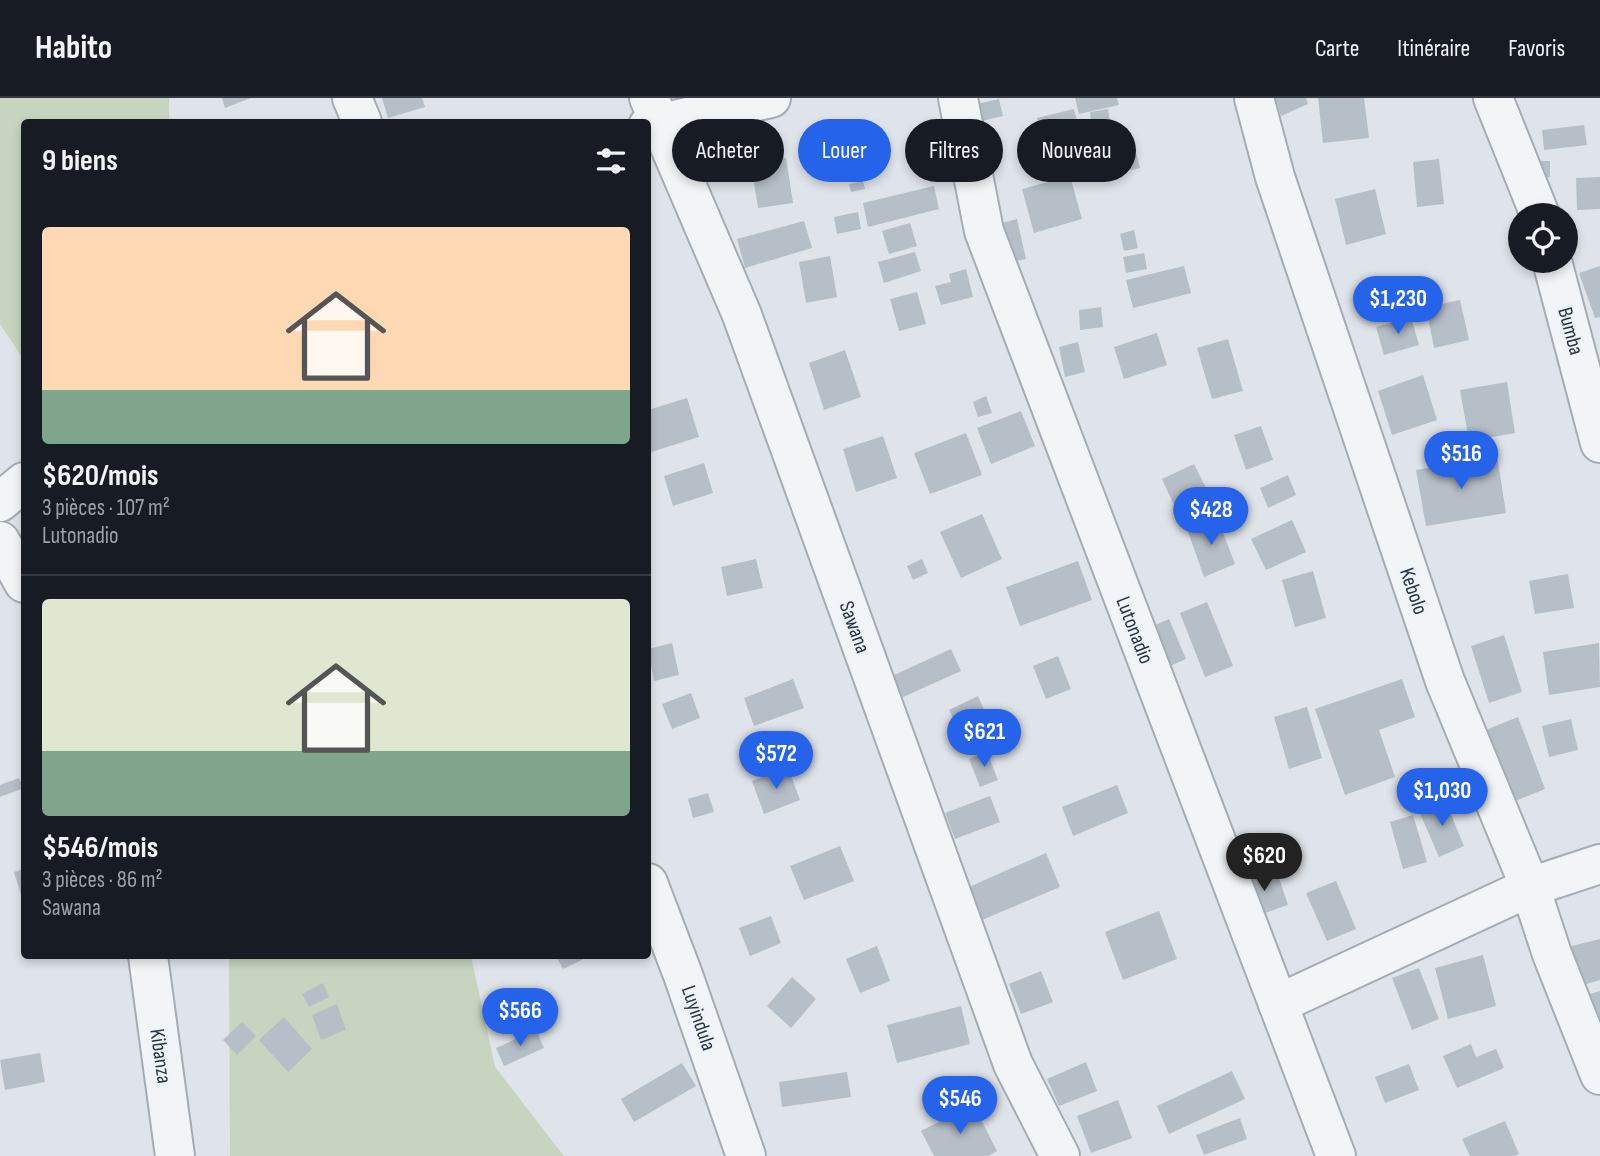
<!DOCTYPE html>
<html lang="fr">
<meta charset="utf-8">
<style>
body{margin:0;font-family:"Sofia Sans Condensed",sans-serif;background:#242831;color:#f1f3f6;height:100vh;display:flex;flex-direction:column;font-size:26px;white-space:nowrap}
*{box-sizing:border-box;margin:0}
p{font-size:23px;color:#9ea1a6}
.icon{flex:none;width:38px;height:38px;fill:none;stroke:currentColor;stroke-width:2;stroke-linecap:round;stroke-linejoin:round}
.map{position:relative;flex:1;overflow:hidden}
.drawer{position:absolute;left:21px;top:21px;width:630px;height:840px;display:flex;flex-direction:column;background:#171b24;border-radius:7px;box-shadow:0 4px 10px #0003}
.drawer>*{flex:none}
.banner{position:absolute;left:672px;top:21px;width:665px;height:63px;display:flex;gap:14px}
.tools{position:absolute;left:1508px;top:105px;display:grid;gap:14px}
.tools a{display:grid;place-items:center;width:70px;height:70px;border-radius:50%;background:#171b24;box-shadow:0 4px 10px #0003;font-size:35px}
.price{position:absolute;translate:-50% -60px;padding:0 16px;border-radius:24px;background:#2563eb;color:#fff;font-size:23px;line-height:46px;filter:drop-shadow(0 2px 4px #0008)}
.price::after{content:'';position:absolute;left:50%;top:42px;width:21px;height:16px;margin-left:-10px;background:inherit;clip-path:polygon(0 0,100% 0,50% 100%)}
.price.current{background:#222;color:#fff}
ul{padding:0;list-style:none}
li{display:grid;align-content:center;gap:14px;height:371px;padding:0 21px}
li+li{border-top:2px solid #363941}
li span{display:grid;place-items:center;height:217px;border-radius:7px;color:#555}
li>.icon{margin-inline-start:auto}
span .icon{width:126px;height:126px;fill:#fffc;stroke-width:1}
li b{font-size:30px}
h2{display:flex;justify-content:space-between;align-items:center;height:84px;padding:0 21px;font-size:30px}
.chip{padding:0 24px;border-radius:32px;background:#171b24;box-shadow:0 4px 10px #0003;font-size:24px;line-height:63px}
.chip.current{background:#2563eb;color:#fff}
header{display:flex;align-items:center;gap:42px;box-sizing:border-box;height:98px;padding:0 35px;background:#171b24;border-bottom:2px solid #363941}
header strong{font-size:33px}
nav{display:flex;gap:38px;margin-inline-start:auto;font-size:24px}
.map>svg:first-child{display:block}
.green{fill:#c7d4bf}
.building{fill:#b6bec7}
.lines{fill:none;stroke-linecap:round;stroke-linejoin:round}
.minor-casing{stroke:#a4acb4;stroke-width:42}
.minor{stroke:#f2f5f7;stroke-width:38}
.labels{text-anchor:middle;stroke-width:5;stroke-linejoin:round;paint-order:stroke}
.street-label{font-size:21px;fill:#263442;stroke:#eff3f7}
</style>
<header>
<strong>Habito</strong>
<nav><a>Carte</a><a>Itinéraire</a><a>Favoris</a></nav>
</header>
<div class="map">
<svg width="1600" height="1058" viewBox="0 0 1600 1058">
<rect width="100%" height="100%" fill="#dfe4ea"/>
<g class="green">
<polygon points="0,0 169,0 169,24 24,24 24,262 0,226"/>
<polygon points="229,858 471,858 495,969 564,1058 230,1058"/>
</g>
<g class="building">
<polygon points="222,0 251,0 225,10"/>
<polygon points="382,0 422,0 425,9 388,20"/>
<polygon points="1075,0 1117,0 1119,7 1079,16"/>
<polygon points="1275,0 1306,0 1308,6 1281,18"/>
<polygon points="1318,0 1364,0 1369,40 1323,45"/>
<polygon points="999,1 1003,18 968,26 964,9"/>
<polygon points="1074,11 1083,46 1046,56 1037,20"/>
<polygon points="1108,11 1111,29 1092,32 1090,14"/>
<polygon points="1584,27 1587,47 1544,52 1542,32"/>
<polygon points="866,28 868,55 817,62 814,34"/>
<polygon points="1132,39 1140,70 1117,76 1109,45"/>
<polygon points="786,60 793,105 758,110 751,66"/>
<polygon points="871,60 874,77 840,84 836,67"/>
<polygon points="1439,61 1444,106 1417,109 1413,64"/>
<polygon points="1532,63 1550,63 1550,79 1533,81"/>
<polygon points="1070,78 1082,121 1034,135 1022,91"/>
<polygon points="1600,79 1600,111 1577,112 1576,80"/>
<polygon points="863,83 865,91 851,94 849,86"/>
<polygon points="934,88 939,111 868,129 863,105"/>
<polygon points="1375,91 1386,136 1346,147 1335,101"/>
<polygon points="858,114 861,131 837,136 834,119"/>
<polygon points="1017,121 1026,161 1007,165 998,126"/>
<polygon points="804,123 812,150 745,170 737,141"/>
<polygon points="910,125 917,148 889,156 882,133"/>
<polygon points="1134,132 1138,150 1124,153 1120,136"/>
<polygon points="915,154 921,173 884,185 878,164"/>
<polygon points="1144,155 1147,171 1126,175 1123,159"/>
<polygon points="830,158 837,199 806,205 799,164"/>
<polygon points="1184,168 1191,195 1133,210 1126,182"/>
<polygon points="1600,168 1600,219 1595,220 1579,175"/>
<polygon points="966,171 973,199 941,207 935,188 951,184 949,176"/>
<polygon points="917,194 926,226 899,233 890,201"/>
<polygon points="1460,202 1469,242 1434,250 1426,209"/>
<polygon points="1101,209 1103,229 1080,232 1079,212"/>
<polygon points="1411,219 1419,247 1384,257 1376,229"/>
<polygon points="1157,235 1167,267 1124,281 1114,249"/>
<polygon points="1228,241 1243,293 1212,301 1197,250"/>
<polygon points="1078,244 1085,274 1065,279 1059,249"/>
<polygon points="845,252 861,299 824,312 809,265"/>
<polygon points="1423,277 1437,322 1392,337 1378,293"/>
<polygon points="1507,284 1515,335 1469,343 1460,292"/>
<polygon points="986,298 992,315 978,319 973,304"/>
<polygon points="687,300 699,339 648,355 648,312"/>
<polygon points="1021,313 1035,348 991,366 977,330"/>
<polygon points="1261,328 1273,362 1246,372 1234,337"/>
<polygon points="966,335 982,377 930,396 914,355"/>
<polygon points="883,338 897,380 856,394 843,351"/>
<polygon points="1497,358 1506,415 1426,428 1416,372"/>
<polygon points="704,365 713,395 673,408 664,378"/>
<polygon points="1194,366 1210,398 1177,414 1162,381"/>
<polygon points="1288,377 1296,397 1268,410 1260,390"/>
<polygon points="982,416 1002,461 961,480 940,434"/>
<polygon points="1217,419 1235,466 1204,479 1187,431"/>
<polygon points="1292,422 1306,454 1266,472 1251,441"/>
<polygon points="756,461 763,490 727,498 721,469"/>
<polygon points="922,461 928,475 913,482 907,468"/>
<polygon points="1078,463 1092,502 1020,528 1006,489"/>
<polygon points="1313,473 1326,520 1295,529 1282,482"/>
<polygon points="1568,476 1574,510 1535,516 1529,483"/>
<polygon points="1207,504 1233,568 1205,579 1180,515"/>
<polygon points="1169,521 1186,561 1163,571 1146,531"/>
<polygon points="1504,537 1522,594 1489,605 1471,548"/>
<polygon points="672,545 679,577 654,583 648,551"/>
<polygon points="1599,545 1600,589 1549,597 1543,554"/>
<polygon points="951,551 961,573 892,604 883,582"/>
<polygon points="1058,558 1071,591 1046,601 1033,568"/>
<polygon points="793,581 804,610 754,628 744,600"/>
<polygon points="1402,581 1415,619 1379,632 1395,679 1345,697 1315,611"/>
<polygon points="691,595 700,620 672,631 662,606"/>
<polygon points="978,598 993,632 964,645 949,612"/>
<polygon points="1307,609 1322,660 1289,671 1274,619"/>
<polygon points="1518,619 1545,691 1510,705 1483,633"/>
<polygon points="1571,621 1578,652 1549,659 1542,628"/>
<polygon points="987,654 998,682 980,689 969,661"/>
<polygon points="788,669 800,702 764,716 752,683"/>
<polygon points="19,680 24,690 0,699 0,687"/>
<polygon points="1117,687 1128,715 1073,738 1062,709"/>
<polygon points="708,695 714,714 693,720 688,701"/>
<polygon points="990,698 1000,724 955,741 945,715"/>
<polygon points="1445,702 1464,748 1439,759 1419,713"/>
<polygon points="1413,717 1427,764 1403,771 1390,724"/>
<polygon points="840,748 854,783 804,802 790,768"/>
<polygon points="1046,755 1060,789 982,822 969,789"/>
<polygon points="24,771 24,806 14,774"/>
<polygon points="1276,771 1288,807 1251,820 1239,784"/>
<polygon points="1336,783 1356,831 1327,843 1306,795"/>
<polygon points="1159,813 1177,861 1123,882 1105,834"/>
<polygon points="771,818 781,845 750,858 739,830"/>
<polygon points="1600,841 1600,882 1569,891 1559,851"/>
<polygon points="877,848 890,883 860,895 846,861"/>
<polygon points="1483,857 1496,908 1448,921 1435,870"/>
<polygon points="556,858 590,858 563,871"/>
<polygon points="1419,870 1439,921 1412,932 1392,880"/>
<polygon points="1041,873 1053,904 1021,916 1009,886"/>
<polygon points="792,879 816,901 791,930 767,908"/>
<polygon points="323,885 329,899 309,909 302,896"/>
<polygon points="1600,893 1600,926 1599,926 1590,896"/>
<polygon points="337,906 346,932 321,942 312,917"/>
<polygon points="961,908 970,946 897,965 887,927"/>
<polygon points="284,919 312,951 288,974 259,942"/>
<polygon points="242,924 256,938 237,957 223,942"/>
<polygon points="536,932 544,950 504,968 496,950"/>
<polygon points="1471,946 1476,959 1496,951 1504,970 1457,990 1443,958"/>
<polygon points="40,955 45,984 5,992 0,962"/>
<polygon points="1086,964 1097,993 1059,1008 1047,981"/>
<polygon points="682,965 696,988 634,1024 621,1001"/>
<polygon points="1409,966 1419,992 1385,1005 1375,979"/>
<polygon points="1232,973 1245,1001 1169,1036 1157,1008"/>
<polygon points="847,974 851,999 782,1009 779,984"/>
<polygon points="1118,1002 1132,1040 1091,1055 1077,1018"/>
<polygon points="973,1006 997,1053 988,1058 934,1058 921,1033"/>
<polygon points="1240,1020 1247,1041 1204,1057 1196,1037"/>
<polygon points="1505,1023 1519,1056 1515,1058 1470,1058 1462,1041"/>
</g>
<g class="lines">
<g class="minor-casing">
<g id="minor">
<polyline points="352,0 362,24"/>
<polyline points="649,0 742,217 1013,966 1060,1058"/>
<polyline points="958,0 984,133 1336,1058"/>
<polyline points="1254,0 1275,79 1445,583 1530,789 1552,856 1600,977"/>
<polyline points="1493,0 1540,117"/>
<polyline points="648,28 771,0"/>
<polyline points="1552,163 1600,345"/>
<polyline points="0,404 24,384"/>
<polyline points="0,443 24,485"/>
<polyline points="648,785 683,877 746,1058"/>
<polyline points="148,858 175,1058"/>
<polyline points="1278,906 1530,789 1600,766"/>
</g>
</g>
<use href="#minor" class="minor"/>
</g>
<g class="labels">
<g class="street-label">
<text transform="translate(1571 233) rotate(75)" y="7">Bumba</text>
<text transform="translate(1414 493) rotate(71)" y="7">Kebolo</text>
<text transform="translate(855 529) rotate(70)" y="7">Sawana</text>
<text transform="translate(1135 532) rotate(69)" y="7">Lutonadio</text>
<text transform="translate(699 920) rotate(71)" y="7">Luyindula</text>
<text transform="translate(161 958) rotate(82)" y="7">Kibanza</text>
</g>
</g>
</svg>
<div class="tools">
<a><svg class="icon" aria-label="locate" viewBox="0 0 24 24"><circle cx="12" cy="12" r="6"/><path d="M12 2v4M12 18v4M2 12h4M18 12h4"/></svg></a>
</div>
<b class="price" style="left:1398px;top:238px">$1,230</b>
<b class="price" style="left:1461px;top:393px">$516</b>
<b class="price" style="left:1211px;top:449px">$428</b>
<b class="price" style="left:984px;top:671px">$621</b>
<b class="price" style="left:776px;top:693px">$572</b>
<b class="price" style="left:1442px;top:730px">$1,030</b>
<b class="price current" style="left:1264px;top:795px">$620</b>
<b class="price" style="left:520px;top:950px">$566</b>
<b class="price" style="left:960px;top:1038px">$546</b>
<div class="banner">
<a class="chip">Acheter</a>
<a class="chip current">Louer</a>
<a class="chip">Filtres</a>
<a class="chip">Nouveau</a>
</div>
<section class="drawer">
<h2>9 biens<svg class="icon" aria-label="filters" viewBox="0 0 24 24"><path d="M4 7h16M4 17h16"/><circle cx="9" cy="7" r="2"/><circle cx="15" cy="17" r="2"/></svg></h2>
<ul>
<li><span style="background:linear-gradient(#ffd9b3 75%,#7fa58c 0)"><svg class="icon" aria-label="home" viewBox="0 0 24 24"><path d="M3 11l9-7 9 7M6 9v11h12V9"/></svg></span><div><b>$620/mois</b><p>3 pièces · 107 m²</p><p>Lutonadio</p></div></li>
<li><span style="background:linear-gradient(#dfe7d0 70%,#7fa58c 0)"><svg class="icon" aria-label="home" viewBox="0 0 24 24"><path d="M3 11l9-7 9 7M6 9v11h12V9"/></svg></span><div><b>$546/mois</b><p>3 pièces · 86 m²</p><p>Sawana</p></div></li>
</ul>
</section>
</div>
